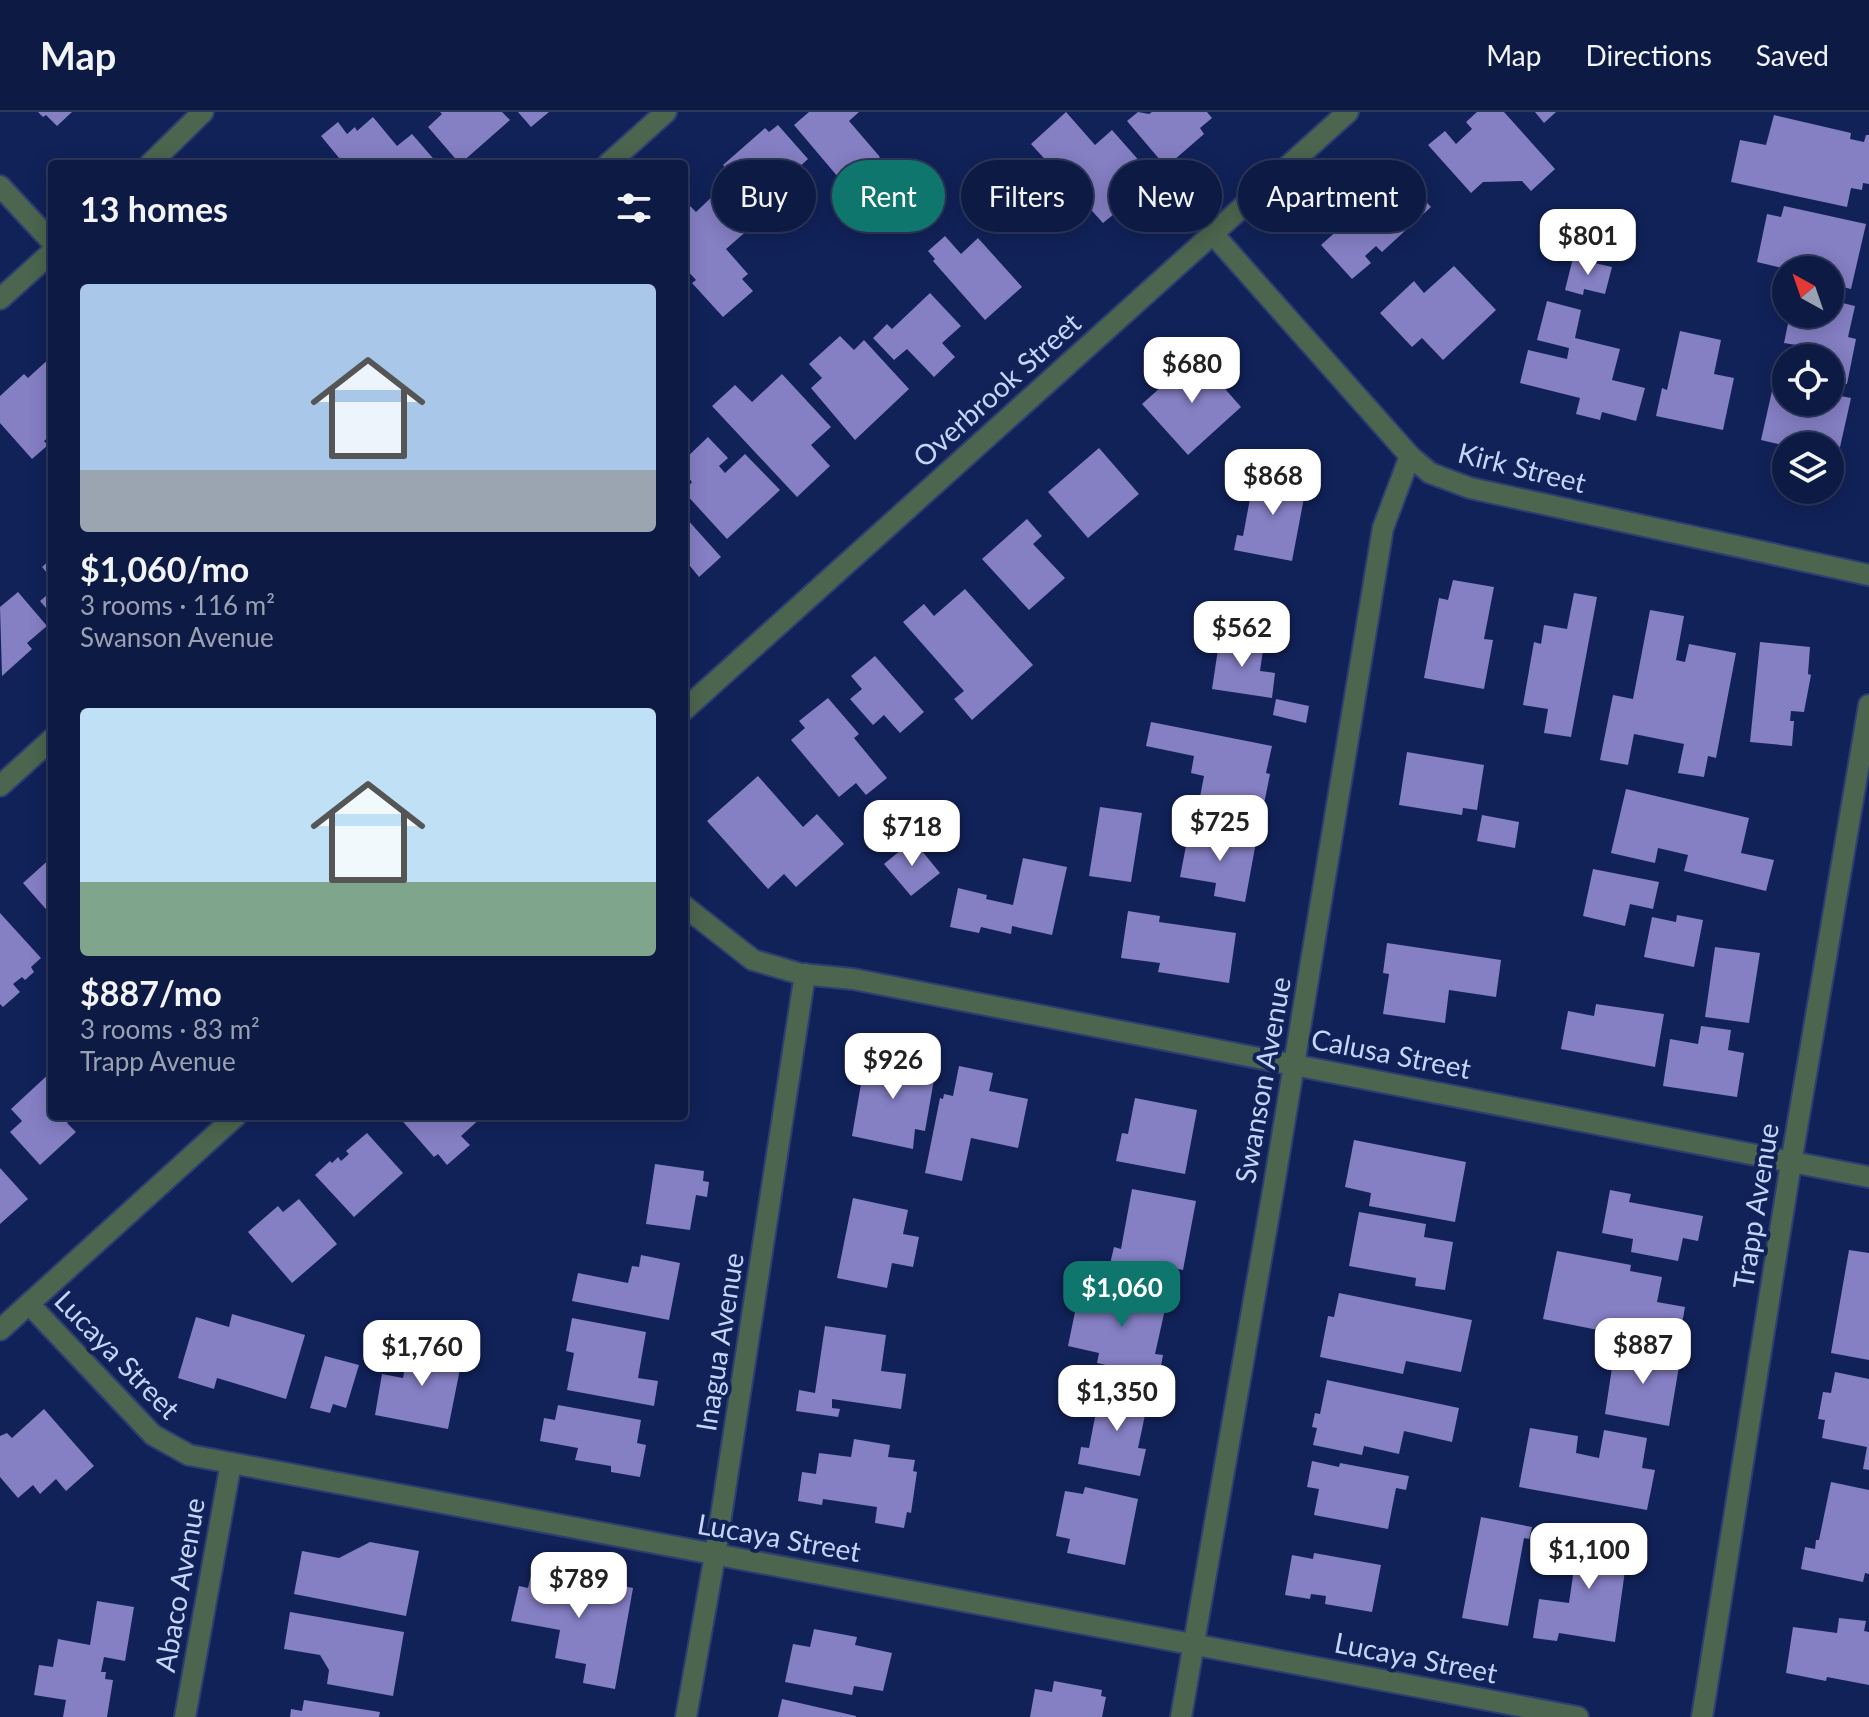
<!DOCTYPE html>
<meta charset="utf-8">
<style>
body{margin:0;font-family:Lato,sans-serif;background:#1b274e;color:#f1f3f6;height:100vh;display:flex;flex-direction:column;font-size:30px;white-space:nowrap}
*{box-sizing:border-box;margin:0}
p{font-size:26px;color:#9aa1b2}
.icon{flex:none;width:44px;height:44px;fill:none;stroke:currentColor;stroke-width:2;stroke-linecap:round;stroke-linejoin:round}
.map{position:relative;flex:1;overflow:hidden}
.drawer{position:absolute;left:48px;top:48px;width:640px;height:960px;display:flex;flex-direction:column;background:#0d1a43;border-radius:8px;box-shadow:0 4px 20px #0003,0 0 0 2px #2d385c}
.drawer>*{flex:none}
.banner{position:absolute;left:712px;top:48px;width:760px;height:72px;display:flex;gap:16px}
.needle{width:52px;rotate:320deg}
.controls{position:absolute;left:1772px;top:144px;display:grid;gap:16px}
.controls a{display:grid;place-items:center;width:72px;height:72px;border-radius:50%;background:#0d1a43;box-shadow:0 4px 20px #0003,0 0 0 2px #2d385c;font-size:40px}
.price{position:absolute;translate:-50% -68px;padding:0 18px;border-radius:16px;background:#fff;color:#222;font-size:26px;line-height:52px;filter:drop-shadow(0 2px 4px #0008)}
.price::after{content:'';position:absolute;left:50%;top:48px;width:24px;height:18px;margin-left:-12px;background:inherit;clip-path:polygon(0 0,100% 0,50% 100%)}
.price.on{background:#0f766e;color:#fff}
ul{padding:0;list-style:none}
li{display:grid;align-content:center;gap:16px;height:424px;padding:0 32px}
li span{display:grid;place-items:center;height:248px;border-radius:8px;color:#555}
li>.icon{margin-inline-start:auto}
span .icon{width:144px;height:144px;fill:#fffc;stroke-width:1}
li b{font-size:34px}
h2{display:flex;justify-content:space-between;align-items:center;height:96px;padding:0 32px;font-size:34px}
.tag{padding:0 28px;border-radius:36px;background:#0d1a43;box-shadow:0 4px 20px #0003,0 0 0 2px #2d385c;font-size:28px;line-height:72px}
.tag.on{background:#0f766e;color:#fff}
header{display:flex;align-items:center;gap:48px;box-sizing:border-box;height:112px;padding:0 40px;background:#0d1a43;border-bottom:2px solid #2d385c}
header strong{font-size:38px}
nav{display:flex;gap:44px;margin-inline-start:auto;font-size:28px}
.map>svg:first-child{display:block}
.building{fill:#857fc4}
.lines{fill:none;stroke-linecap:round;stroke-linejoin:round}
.street-casing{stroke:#2e3e72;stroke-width:24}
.street{stroke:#4c654e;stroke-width:20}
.labels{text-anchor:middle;stroke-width:8;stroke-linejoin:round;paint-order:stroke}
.street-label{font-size:28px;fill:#c5d4f7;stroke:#112259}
</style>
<header>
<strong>Map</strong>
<nav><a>Map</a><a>Directions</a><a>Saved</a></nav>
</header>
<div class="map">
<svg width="1869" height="1605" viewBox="0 0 1869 1605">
<rect width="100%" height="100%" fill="#112259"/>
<g class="building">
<polygon points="38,0 72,0 57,14 46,3 43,5"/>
<polygon points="440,0 502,0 510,8 460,52 428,15 442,2"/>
<polygon points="518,0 549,0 531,15"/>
<polygon points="809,0 859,0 849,9 880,45 862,61 854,52 838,65 794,13"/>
<polygon points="1066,0 1095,33 1112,18 1142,52 1124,69 1126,72 1118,80 1115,75 1107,83 1120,97 1103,111 1031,32"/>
<polygon points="1138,0 1149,2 1152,0 1207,0 1212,6 1200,16 1204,22 1166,55 1127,9"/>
<polygon points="1477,0 1504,0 1555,57 1531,79 1522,69 1483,70 1471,81 1428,33 1445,19 1456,32 1472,17 1466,10"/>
<polygon points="1535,0 1556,0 1544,11"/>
<polygon points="1774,3 1851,21 1850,27 1864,30 1866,23 1869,23 1869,72 1863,71 1862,78 1851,76 1847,95 1731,70 1740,28 1766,33"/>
<polygon points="373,5 397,34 412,22 438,52 344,52 321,24 338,10 347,22 355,15 357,19"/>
<polygon points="778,13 808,47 775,77 780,82 763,98 723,53 765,16 769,20"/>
<polygon points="1399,60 1431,95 1382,140 1376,134 1365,144 1371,151 1352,167 1321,133 1341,115 1345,120 1355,110 1350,105 1367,89 1364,85 1375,75 1378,79"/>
<polygon points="717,80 750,116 726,137 748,162 742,167 753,179 723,205 692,171 696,168 684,155 684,96 688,92 696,100"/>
<polygon points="1784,94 1866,112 1851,177 1830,172 1830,158 1816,158 1807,154 1806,158 1790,158 1757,150 1767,102 1781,105"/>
<polygon points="945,124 961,142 978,126 1022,175 985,208 933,149 935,147 928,139"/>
<polygon points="1573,146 1612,155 1605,182 1584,177 1583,183 1565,178"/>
<polygon points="1454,154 1496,198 1443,248 1422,226 1412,235 1380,201 1414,169 1424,181"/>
<polygon points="930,181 961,214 942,231 955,245 934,265 907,237 894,248 873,226 887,212 892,217"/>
<polygon points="1830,188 1855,194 1848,225 1856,227 1847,272 1830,268 1830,246 1793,246 1796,233 1784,231 1790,202 1830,202"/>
<polygon points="1547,189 1581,198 1575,226 1620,237 1612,268 1645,276 1636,309 1602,300 1600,308 1576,302 1580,286 1520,271 1528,238 1567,247 1569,236 1537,228"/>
<polygon points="1680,219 1721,228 1714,262 1734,266 1723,318 1656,304 1662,276 1667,278"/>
<polygon points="840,224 854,238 864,228 909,277 855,328 811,276 822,266 809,252"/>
<polygon points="52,244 52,322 44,329 48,333 32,347 0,311 0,284 24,262 28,266"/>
<polygon points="1196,244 1241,295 1188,343 1142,292"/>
<polygon points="782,262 831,315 811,333 830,354 797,385 712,294 735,273 752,290"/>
<polygon points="1774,270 1786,272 1786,290 1830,290 1830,282 1851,286 1834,362 1830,361 1830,334 1811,334 1790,330 1789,334 1786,334 1761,328"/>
<polygon points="708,325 728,346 719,354 725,361 745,342 780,378 727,427 684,380 692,370 684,361 684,348"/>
<polygon points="1099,336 1139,382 1088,426 1048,380"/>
<polygon points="1255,360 1307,370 1292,449 1234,438 1237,423 1243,424"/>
<polygon points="686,406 721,445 699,465 690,454 684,459"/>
<polygon points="1027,407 1042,424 1033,432 1065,466 1029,498 982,447"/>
<polygon points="52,446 52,467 42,455"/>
<polygon points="1453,468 1494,475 1484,527 1493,528 1484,577 1424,566 1439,486 1448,488"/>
<polygon points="965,477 1033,553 972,608 954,587 964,579 903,510 924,492 934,504"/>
<polygon points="52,479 52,503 40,489"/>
<polygon points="18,480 47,514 27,531 32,537 2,564 0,495"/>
<polygon points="1574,481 1597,485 1571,625 1544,621 1548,597 1523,593 1534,530 1541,532 1544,513 1567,517"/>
<polygon points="1650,498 1684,504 1676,548 1685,550 1689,532 1736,541 1716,646 1708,644 1704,665 1678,661 1684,632 1634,622 1628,653 1600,648 1613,583 1633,587"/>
<polygon points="1220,524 1264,531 1260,559 1275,561 1272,586 1212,577"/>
<polygon points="1760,530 1810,535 1808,562 1811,563 1804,600 1791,599 1790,609 1794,609 1792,634 1750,630"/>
<polygon points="875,544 924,600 900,621 884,603 873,613 850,587 862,577 851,564"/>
<polygon points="828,586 859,622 854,626 887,666 866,683 856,671 839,685 791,628 805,616 799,609"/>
<polygon points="1276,587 1309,594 1306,611 1273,603"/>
<polygon points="1151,610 1272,634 1266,661 1270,662 1262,702 1199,690 1204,664 1191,661 1194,644 1146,634"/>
<polygon points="1407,640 1484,653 1477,698 1463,696 1462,703 1399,693"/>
<polygon points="758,664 803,715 817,702 844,732 796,775 784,762 768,777 707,709"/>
<polygon points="1626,677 1749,706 1741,741 1774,748 1766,779 1684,759 1688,743 1658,736 1655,751 1611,741"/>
<polygon points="1100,695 1142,701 1131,770 1089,764"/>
<polygon points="1482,703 1519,710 1515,736 1477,729"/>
<polygon points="1189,718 1256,730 1245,790 1214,784 1216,771 1180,765"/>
<polygon points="913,728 940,761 911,784 884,752"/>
<polygon points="52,745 52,804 23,771"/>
<polygon points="1023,746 1067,755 1052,823 1012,814 1011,822 981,815 979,821 950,815 958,776 987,783 986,787 1013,793"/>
<polygon points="1593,757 1659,770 1653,797 1630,792 1625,814 1583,804"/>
<polygon points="1128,799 1160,804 1159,810 1236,821 1229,871 1158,860 1160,851 1121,846"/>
<polygon points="0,801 41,846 31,855 34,860 25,868 22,865 13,872 20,880 3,895 0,892"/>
<polygon points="1677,803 1703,808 1694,855 1644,845 1652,805 1676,810"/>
<polygon points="1387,831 1501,848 1496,885 1449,878 1445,911 1383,902 1389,862 1383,861"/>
<polygon points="1715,835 1760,841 1749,911 1705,905"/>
<polygon points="1596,892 1664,902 1655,955 1561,937 1568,899 1594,904"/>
<polygon points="1701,914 1731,918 1728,938 1744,941 1737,985 1663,974 1670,927 1698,932"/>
<polygon points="866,943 936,956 925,1019 915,1017 913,1037 852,1024"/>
<polygon points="959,954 993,961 989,979 1028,987 1018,1036 971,1026 962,1069 925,1061 940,986 943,987 944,982 953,984"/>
<polygon points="52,959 52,1004 75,1004 67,1011 76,1020 40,1053 10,1020 22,1009 11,997"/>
<polygon points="1135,986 1197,998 1185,1062 1116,1049 1122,1021 1128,1022"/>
<polygon points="398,1004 483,1004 461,1024 470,1033 447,1053 438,1042 434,1045"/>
<polygon points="367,1021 403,1061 354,1105 315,1063 330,1049 332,1051 338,1045 341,1049 349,1042 346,1039"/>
<polygon points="1354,1028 1466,1050 1455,1110 1369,1094 1371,1081 1345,1075"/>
<polygon points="655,1052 704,1059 703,1069 709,1070 707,1085 696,1083 690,1118 646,1112"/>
<polygon points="0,1056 28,1087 0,1112"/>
<polygon points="1132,1077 1196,1089 1183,1158 1149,1151 1148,1159 1110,1152 1114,1135 1121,1137"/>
<polygon points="1610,1078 1631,1082 1629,1090 1703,1104 1698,1129 1683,1126 1678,1149 1631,1140 1633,1127 1602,1121"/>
<polygon points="853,1086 908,1098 903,1122 919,1125 913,1155 892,1151 887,1176 837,1166"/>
<polygon points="299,1087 337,1132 292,1171 248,1120 278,1094 283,1100"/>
<polygon points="1359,1100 1426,1112 1424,1125 1453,1130 1445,1178 1415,1174 1416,1166 1349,1154"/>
<polygon points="1849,1138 1869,1141 1869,1248 1831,1241"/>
<polygon points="1557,1139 1631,1153 1630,1159 1662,1165 1657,1190 1685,1195 1678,1234 1543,1207"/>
<polygon points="641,1143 680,1151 669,1208 572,1189 578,1161 628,1171 632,1154 639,1155"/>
<polygon points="1101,1169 1168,1184 1155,1242 1163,1243 1159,1265 1097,1251 1099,1241 1068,1234 1076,1195 1095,1199"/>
<polygon points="1339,1181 1472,1208 1461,1260 1406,1249 1403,1262 1320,1245 1328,1204 1334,1205"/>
<polygon points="232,1202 305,1223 286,1287 217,1266 214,1277 178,1266 196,1205 229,1215"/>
<polygon points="572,1206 646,1220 638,1266 658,1269 654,1294 567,1278 574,1241 566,1239"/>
<polygon points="825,1214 886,1223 881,1259 906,1262 901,1297 832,1287 832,1296 840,1297 838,1305 796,1299 799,1278 815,1281"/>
<polygon points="409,1232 463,1242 448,1317 375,1303 382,1262 403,1266"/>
<polygon points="1615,1236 1676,1243 1675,1248 1680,1248 1669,1314 1605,1302"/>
<polygon points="325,1244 359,1253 346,1296 333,1292 330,1301 310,1296"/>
<polygon points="1835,1260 1869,1267 1869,1358 1863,1357 1867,1335 1822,1326 1825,1308 1818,1307 1823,1280 1831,1281"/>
<polygon points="1327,1268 1459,1296 1452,1330 1404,1319 1399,1342 1364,1334 1362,1343 1313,1333 1317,1316 1312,1315 1315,1301 1320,1302"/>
<polygon points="1101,1274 1149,1284 1138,1336 1146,1337 1140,1364 1078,1352 1081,1335 1089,1336"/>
<polygon points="558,1293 641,1308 637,1331 646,1333 640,1365 611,1360 611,1354 575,1348 578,1336 540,1329 544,1306 555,1308"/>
<polygon points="44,1297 94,1354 66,1379 56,1367 40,1382 33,1373 18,1386 0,1365 0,1324 7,1321 12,1326"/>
<polygon points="1530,1316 1578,1324 1576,1341 1599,1346 1604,1318 1647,1326 1642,1356 1655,1358 1647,1398 1519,1375"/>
<polygon points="854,1327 890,1333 888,1345 915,1348 913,1359 917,1360 911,1401 907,1400 904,1416 875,1411 877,1395 823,1387 822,1393 798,1389 802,1360 816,1362 819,1341 851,1345"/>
<polygon points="1312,1349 1339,1355 1340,1351 1409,1364 1406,1378 1396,1376 1388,1417 1314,1403 1319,1377 1307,1375"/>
<polygon points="1831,1370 1869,1378 1869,1462 1865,1461 1863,1470 1801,1457 1805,1435 1815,1437 1816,1428 1819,1428"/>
<polygon points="1085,1375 1138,1387 1125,1453 1067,1441 1070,1427 1056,1424 1065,1379 1083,1382"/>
<polygon points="1481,1405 1532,1415 1529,1427 1524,1426 1508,1514 1462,1506"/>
<polygon points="1580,1415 1630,1423 1615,1530 1559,1521 1557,1529 1533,1526 1539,1487 1569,1491"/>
<polygon points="370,1430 419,1439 406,1504 294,1482 302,1439 339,1446"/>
<polygon points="1314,1441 1381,1453 1372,1500 1325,1492 1326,1484 1311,1482 1310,1487 1285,1483 1292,1443 1313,1447"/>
<polygon points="533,1455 633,1476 615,1577 583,1571 586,1552 555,1546 560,1518 511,1509 519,1474 528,1476"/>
<polygon points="97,1489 134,1495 125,1549 104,1545 101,1560 106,1560 105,1567 113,1568 107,1605 63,1605 66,1588 34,1583 39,1553 53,1555 58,1527 90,1533"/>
<polygon points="290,1500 404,1520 393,1584 327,1572 329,1558 320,1543 284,1537"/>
<polygon points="1839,1506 1866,1509 1864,1519 1869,1520 1869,1573 1827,1565 1826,1569 1786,1561 1793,1515 1837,1521"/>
<polygon points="814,1517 857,1525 855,1533 892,1541 883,1579 854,1574 852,1583 785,1570 793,1532 810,1535"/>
<polygon points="1054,1569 1102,1578 1101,1584 1106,1585 1102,1605 1030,1605 1035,1577 1052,1580"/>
<polygon points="782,1587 856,1604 856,1605 778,1605"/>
<polygon points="304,1588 380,1600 379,1605 290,1605 291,1597 302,1599"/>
</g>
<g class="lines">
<g class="street-casing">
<g id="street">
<polyline points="150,52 203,0"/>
<polyline points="608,52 666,0"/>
<polyline points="0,74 52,130"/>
<polyline points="1213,122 1410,344 1430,361 1470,376 1869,463"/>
<polyline points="0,187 52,140"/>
<polyline points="684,598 1348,0"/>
<polyline points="0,674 52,627"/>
<polyline points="684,794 753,848 801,862 853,867 1869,1065"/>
<polyline points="29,1192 153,1323 189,1343 1578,1605"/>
<polyline points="0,1218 236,1004"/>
<polyline points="185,1605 231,1351"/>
<polyline points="686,1605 715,1443 805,862"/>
<polyline points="1181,1605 1274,1073 1383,416 1410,344"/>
<polyline points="1702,1605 1791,1051 1869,593"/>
</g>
</g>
<use href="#street" class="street"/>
</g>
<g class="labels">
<g class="street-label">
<text transform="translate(997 278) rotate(-42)" y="10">Overbrook Street</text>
<text transform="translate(1522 356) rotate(14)" y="10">Kirk Street</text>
<text transform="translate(1391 942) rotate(11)" y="10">Calusa Street</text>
<text transform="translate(1263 968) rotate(-80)" y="10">Swanson Avenue</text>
<text transform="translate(1756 1094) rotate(-81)" y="10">Trapp Avenue</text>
<text transform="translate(720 1230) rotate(-81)" y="10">Inagua Avenue</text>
<text transform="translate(117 1243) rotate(46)" y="10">Lucaya Street</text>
<text transform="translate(779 1426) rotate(10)" y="10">Lucaya Street</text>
<text transform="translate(180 1473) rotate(-80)" y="10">Abaco Avenue</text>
<text transform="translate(1416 1546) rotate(11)" y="10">Lucaya Street</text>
</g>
</g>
</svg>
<div class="controls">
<a><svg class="needle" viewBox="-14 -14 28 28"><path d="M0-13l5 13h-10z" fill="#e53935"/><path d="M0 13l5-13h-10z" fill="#9aa1b2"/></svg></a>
<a><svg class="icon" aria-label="locate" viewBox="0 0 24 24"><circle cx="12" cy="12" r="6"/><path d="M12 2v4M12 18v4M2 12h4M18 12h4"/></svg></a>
<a><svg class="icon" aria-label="layers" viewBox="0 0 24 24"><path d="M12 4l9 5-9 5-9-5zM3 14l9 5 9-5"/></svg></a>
</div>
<b class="price" style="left:1588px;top:165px">$801</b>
<b class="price" style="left:1192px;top:293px">$680</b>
<b class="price" style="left:1273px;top:405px">$868</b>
<b class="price" style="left:1242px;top:557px">$562</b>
<b class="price" style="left:1220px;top:751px">$725</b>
<b class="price" style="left:912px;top:756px">$718</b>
<b class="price" style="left:893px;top:989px">$926</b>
<b class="price on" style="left:1122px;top:1217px">$1,060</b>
<b class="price" style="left:1643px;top:1274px">$887</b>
<b class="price" style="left:422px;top:1276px">$1,760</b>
<b class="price" style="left:1117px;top:1321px">$1,350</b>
<b class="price" style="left:1589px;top:1479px">$1,100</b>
<b class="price" style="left:579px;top:1508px">$789</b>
<div class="banner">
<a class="tag">Buy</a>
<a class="tag on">Rent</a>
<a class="tag">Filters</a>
<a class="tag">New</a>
<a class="tag">Apartment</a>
</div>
<section class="drawer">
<h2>13 homes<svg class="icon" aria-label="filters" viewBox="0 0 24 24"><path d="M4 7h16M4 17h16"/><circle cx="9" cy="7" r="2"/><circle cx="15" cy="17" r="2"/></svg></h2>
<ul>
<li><span style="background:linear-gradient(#a9c7e8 75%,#9aa5b1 0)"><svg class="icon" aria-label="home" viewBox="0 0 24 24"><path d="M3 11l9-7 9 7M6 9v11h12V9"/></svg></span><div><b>$1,060/mo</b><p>3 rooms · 116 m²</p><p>Swanson Avenue</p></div></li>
<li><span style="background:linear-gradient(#bfe0f5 70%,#7fa58c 0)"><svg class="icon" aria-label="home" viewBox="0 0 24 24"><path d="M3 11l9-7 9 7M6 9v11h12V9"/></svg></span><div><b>$887/mo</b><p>3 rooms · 83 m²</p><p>Trapp Avenue</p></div></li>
</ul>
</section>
</div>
